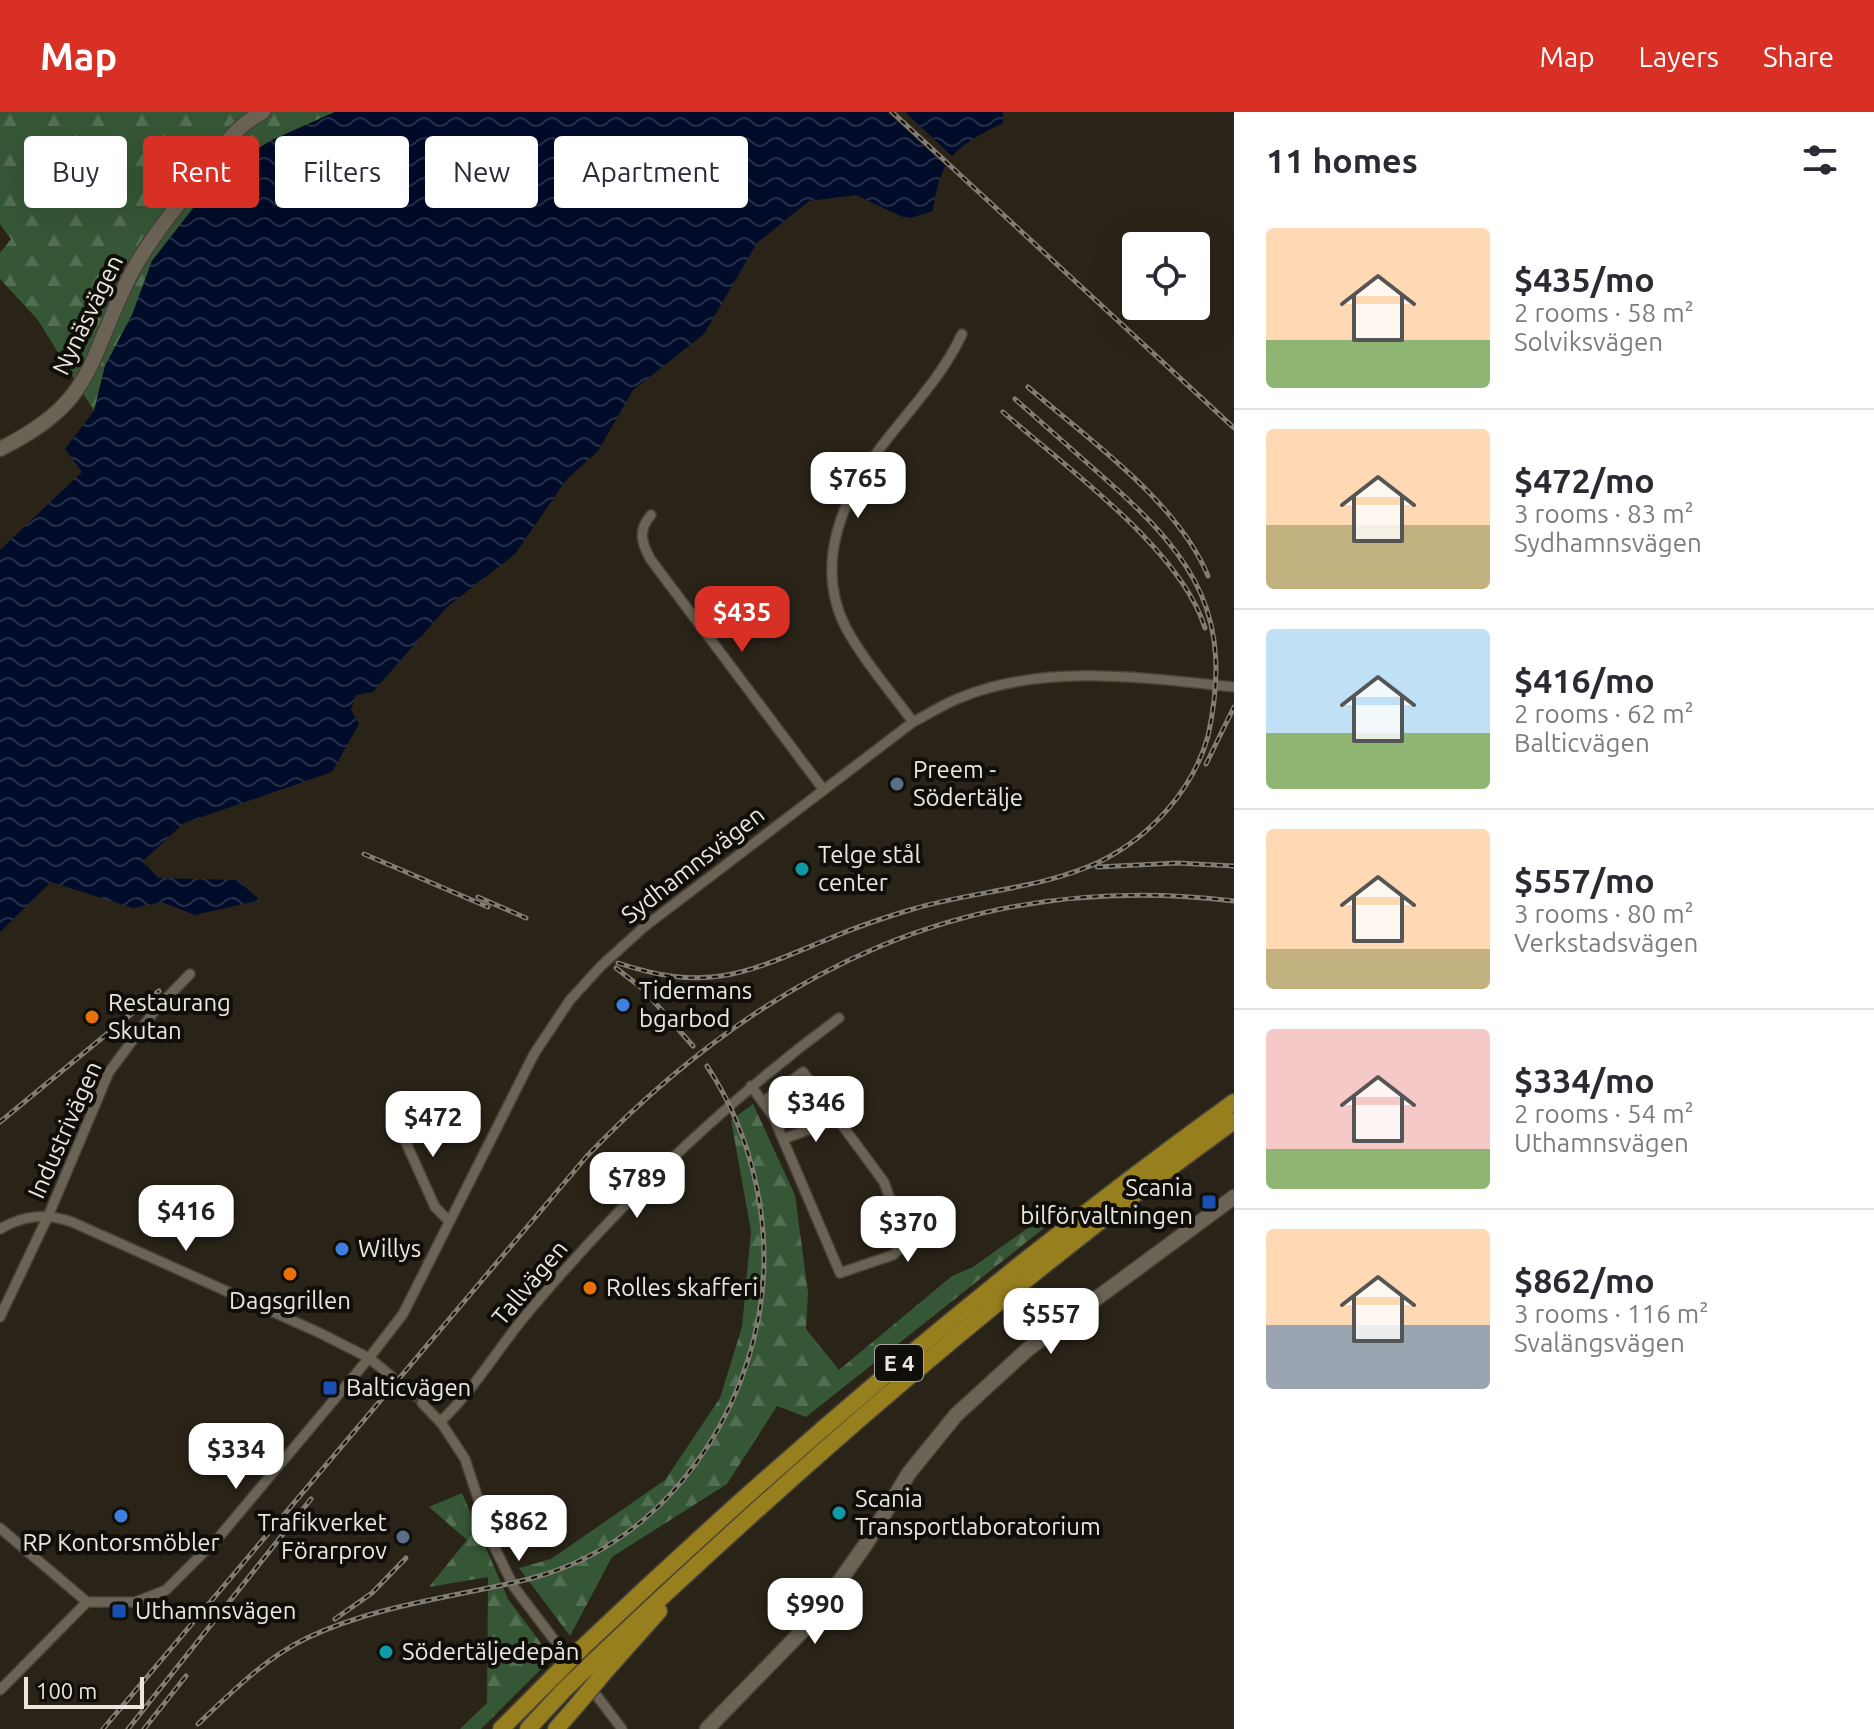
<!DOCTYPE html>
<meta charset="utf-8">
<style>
body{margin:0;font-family:Ubuntu,sans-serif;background:#f2f2f3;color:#2b2b33;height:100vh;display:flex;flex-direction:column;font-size:30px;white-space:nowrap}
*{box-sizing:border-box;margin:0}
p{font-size:26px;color:#7c7c81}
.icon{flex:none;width:44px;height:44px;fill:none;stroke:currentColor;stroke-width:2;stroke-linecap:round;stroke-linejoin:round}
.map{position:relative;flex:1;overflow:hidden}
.drawer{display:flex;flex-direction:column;background:#fff;width:640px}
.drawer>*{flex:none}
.top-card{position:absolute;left:24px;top:24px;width:760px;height:72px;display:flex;gap:16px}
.fabs{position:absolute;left:1122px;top:120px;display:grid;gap:16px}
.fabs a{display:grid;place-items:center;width:88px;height:88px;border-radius:8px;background:#fff;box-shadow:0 8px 32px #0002;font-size:40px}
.scale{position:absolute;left:24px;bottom:20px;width:120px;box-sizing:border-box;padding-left:8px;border:4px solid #ebe7df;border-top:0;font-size:22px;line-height:28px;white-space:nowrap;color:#ebe7df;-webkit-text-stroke:6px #100e09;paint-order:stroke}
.price{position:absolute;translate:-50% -68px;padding:0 18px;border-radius:16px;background:#fff;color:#222;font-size:26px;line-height:52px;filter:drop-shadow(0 2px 4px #0008)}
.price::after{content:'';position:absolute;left:50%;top:48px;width:24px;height:18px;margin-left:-12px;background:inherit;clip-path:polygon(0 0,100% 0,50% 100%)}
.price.current{background:#d93025;color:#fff}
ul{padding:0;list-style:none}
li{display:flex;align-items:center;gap:24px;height:200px;padding:0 32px}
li+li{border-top:2px solid #e1e1e2}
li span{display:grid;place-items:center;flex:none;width:224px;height:160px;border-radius:8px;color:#555}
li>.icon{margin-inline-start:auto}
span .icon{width:96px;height:96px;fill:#fffc;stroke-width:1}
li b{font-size:34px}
h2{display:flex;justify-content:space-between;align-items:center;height:96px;padding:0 32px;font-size:34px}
.pill{padding:0 28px;border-radius:8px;background:#fff;box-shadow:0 8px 32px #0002;font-size:28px;line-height:72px}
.pill.current{background:#d93025;color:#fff}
header{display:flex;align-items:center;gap:48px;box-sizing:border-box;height:112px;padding:0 40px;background:#d93025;color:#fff}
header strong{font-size:38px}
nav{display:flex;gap:44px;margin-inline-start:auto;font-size:28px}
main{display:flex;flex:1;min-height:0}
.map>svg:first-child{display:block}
.forest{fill:url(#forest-firs)}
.water{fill:url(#water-waves)}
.pier{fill:#2a2418}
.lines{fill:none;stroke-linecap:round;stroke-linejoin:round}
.street-tunnel{stroke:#474136;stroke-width:9;stroke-dasharray:9 4.5;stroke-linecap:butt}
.street-casing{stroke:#474139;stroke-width:12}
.secondary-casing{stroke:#474139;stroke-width:17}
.highway-casing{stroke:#474139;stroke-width:19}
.street{stroke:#6b6456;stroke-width:9}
.secondary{stroke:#6b6456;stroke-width:14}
.highway{stroke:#987f1e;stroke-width:16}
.rail-casing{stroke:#827d73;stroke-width:5}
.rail{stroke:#100e09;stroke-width:2;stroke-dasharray:6;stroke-linecap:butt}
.highway-bridge-casing{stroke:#474139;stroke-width:19;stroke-linecap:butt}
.highway-bridge{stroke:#987f1e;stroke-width:16}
.service-dot{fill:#5c6f8a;stroke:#100e09;stroke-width:3}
.culture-dot{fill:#0f9aa8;stroke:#100e09;stroke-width:3}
.shop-dot{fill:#3f7fe0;stroke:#100e09;stroke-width:3}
.food-dot{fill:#e8710a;stroke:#100e09;stroke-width:3}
.transit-dot{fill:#1a4fb4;stroke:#100e09;stroke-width:3}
.labels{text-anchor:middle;stroke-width:8;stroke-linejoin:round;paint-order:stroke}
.shield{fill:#100e09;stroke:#a9a69f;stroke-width:2}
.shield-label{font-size:22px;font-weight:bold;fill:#ebe7df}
.street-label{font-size:24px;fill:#ebe7df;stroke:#100e09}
.poi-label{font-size:24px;fill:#ebe7df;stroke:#100e09;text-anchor:start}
</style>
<header>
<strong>Map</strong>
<nav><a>Map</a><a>Layers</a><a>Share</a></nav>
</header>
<main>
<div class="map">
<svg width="1234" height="1617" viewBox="0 0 1234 1617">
<defs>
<pattern id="forest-firs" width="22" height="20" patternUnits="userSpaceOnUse" patternTransform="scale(2)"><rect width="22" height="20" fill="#365736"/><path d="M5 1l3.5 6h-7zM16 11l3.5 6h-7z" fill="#536f53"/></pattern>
<pattern id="water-waves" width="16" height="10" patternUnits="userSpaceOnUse" patternTransform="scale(2)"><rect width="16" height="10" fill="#000c2a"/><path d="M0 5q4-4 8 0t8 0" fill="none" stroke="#252f48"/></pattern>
</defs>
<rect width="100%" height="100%" fill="#2a2418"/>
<g class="forest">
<polygon points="0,0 335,0 272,28 236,50 198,90 152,149 132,203 105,254 94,299 38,208 0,167 0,141 11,127 0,112"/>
<polygon points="753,992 795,1083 808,1181 806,1217 839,1258 952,1164 973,1155 1049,1101 1053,1109 806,1305 777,1294 727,1372 612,1445 570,1524 519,1456 551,1447 665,1368 720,1286 742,1215 751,1119 731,1008"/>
<polygon points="462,1381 508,1487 552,1546 481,1617 460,1617 487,1591 488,1465 429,1475 467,1428 429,1395"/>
</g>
<path class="water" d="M335,0H1003V11C955,35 941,44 933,99L907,107L856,83L809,89L757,131L704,222L633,278L598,339L567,367L515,442L447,495L373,580L356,583L351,598L359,612L332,660L184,711L143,749L158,766L237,768L260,788L195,803L162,790L133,796L51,770L0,820V438L82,360L65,337L94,299L105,254L132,203L152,149L198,90L236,50L272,28Z"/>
<polygon class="pier" points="887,0 905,0 955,47 949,57"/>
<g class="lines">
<polyline class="street-tunnel" points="391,1264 422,1291"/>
<g class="street-casing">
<g id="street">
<path d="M651,403C637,419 642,432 651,448L823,677"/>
<path d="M913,610C891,580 864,549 846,516C812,450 845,379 888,326C914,293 944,261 962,222"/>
<polyline points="751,974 773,1004 840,1161 893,1143 906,1131 884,1070 803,960 763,990"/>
<polyline points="393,1002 435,1095 449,1109"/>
<polyline points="783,1027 837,1007"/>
<path d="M0,1117C24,1103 46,1101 72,1110L320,1221L369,1246L391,1264"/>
<polyline points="0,1205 49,1102 109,960 156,897 190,862"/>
<polyline points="422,1291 442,1312 465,1347 493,1432 514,1475 622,1617"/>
<path d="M440,1310C478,1274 502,1229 536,1191C626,1085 728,988 839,906"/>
<path d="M0,1416L87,1490H135L166,1478L219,1425L369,1246L403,1202L534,942L570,888L601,854L644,815L913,610C929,602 945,591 962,585C1046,551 1146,566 1234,575"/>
<polyline points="0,1578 87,1490"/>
</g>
</g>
<g class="secondary-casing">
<g id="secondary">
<path d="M0,337C92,291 86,256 126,172C144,133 174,99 199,65C218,40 234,15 263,0"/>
<polyline points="707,1617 809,1512 866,1432 909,1361 956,1303 1028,1237 1234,1085"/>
</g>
</g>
<g class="highway-casing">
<g id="highway">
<path d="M582,1536C788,1340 1004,1156 1234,990"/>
<path d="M594,1549C797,1356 1007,1173 1234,1009"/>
<polyline points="603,1562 659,1499"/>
<polyline points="501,1617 553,1565"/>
<polyline points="528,1617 563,1579"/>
<polyline points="556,1617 577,1593"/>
</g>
</g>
<use href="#street" class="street"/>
<use href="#secondary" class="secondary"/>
<use href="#highway" class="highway"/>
<g class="rail-casing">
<g id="rail">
<polyline points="892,0 1234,316"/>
<path d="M1028,275C1088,327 1178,390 1208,464"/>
<path d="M1003,300C1065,355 1181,437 1205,516"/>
<polyline points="1206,652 1234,595"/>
<polyline points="364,742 488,795"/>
<polyline points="1097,755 1177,751 1234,754"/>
<polyline points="478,785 526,806"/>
<path d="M618,851C711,882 748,860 833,825C859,814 886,805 913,797C973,779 1043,777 1101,749C1151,724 1193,678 1208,624C1234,505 1195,447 1111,372C1079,344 1047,315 1015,287"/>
<polyline points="616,856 643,877 693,934"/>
<polyline points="0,1010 159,879"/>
<polyline points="335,1507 372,1481 406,1446"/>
<path d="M198,1612C232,1580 265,1546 307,1526C376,1493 455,1485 529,1467C653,1435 737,1325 759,1203C774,1118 754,1025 707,954"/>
<path d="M103,1617L587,1044C766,858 971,757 1234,789"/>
<polyline points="128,1617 311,1387"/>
<polyline points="144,1617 186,1564"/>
</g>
</g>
<use href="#rail" class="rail"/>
<g class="highway-bridge-casing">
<g id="highway-bridge">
<polyline points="553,1565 582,1536"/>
<polyline points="563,1579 594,1549"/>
<polyline points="577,1593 603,1562"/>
</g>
</g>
<use href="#highway-bridge" class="highway-bridge"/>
</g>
<g class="service-dot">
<circle cx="897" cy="672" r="8"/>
<circle cx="403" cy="1425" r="8"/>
</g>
<g class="culture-dot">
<circle cx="802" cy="757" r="8"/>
<circle cx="839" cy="1401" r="8"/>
<circle cx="386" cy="1540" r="8"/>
</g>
<g class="shop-dot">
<circle cx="623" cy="893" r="8"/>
<circle cx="342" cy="1137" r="8"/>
<circle cx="121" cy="1404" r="8"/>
</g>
<g class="food-dot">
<circle cx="92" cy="905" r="8"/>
<circle cx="290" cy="1162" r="8"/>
<circle cx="590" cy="1176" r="8"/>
</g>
<g class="transit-dot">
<rect x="1201" y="1082" width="16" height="16" rx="4"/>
<rect x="322" y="1268" width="16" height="16" rx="4"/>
<rect x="111" y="1491" width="16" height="16" rx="4"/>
</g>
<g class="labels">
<rect class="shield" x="875" y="1233" width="48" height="36" rx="6"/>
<g class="shield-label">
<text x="899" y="1259">E 4</text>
</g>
<g class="street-label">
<text transform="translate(88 203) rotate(-64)" y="8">Nynäsvägen</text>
<text transform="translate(693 753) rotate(-38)" y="8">Sydhamnsvägen</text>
<text transform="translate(65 1018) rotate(-66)" y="8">Industrivägen</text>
<text transform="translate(530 1171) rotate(-50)" y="8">Tallvägen</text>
</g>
<g class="poi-label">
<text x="913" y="666">Preem -<tspan x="913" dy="28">Södertälje</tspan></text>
<text x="818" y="751">Telge stål<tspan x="818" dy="28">center</tspan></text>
<text x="639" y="887">Tidermans<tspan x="639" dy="28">bgarbod</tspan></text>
<text x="108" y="899">Restaurang<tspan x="108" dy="28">Skutan</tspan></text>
<text x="1193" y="1084" text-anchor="end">Scania<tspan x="1193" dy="28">bilförvaltningen</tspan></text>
<text x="358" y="1145">Willys</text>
<text x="606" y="1184">Rolles skafferi</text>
<text x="290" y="1197" text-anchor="middle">Dagsgrillen</text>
<text x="346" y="1284">Balticvägen</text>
<text x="855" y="1395">Scania<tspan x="855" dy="28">Transportlaboratorium</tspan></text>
<text x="387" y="1419" text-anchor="end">Trafikverket<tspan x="387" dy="28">Förarprov</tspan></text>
<text x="121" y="1439" text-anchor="middle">RP Kontorsmöbler</text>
<text x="135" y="1507">Uthamnsvägen</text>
<text x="402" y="1548">Södertäljedepån</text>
</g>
</g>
</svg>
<div class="fabs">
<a><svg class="icon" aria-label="locate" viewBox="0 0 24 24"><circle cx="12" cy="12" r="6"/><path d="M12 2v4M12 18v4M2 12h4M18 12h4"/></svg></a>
</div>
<div class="scale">100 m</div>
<b class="price" style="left:858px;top:408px">$765</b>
<b class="price current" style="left:742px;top:542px">$435</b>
<b class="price" style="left:816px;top:1032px">$346</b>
<b class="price" style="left:433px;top:1047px">$472</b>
<b class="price" style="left:637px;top:1108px">$789</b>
<b class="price" style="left:186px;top:1141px">$416</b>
<b class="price" style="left:908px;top:1152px">$370</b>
<b class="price" style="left:1051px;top:1244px">$557</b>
<b class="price" style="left:236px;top:1379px">$334</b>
<b class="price" style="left:519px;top:1451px">$862</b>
<b class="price" style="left:815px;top:1534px">$990</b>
<div class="top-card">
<a class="pill">Buy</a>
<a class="pill current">Rent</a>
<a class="pill">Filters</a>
<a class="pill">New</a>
<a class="pill">Apartment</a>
</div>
</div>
<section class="drawer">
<h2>11 homes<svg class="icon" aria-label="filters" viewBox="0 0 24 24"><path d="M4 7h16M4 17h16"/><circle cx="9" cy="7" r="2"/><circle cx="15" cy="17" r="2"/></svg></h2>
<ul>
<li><span style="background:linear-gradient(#ffd9b3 70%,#8fb573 0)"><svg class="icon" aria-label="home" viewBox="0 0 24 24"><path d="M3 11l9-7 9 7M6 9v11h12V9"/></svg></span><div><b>$435/mo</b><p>2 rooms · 58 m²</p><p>Solviksvägen</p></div></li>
<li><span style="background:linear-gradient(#ffd9b3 60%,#c2b280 0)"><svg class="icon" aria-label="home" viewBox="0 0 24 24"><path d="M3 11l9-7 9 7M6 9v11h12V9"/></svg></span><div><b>$472/mo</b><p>3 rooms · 83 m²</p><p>Sydhamnsvägen</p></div></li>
<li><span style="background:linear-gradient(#bfe0f5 65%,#8fb573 0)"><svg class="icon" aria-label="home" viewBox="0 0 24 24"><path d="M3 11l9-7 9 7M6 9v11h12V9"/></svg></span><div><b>$416/mo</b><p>2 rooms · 62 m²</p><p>Balticvägen</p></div></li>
<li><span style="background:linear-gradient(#ffd9b3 75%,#c2b280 0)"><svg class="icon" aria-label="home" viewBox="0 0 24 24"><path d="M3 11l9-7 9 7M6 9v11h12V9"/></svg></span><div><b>$557/mo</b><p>3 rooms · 80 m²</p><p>Verkstadsvägen</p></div></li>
<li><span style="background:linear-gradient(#f6c9c9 75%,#8fb573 0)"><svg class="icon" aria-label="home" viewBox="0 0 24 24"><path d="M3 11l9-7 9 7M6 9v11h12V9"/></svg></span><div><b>$334/mo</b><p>2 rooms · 54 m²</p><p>Uthamnsvägen</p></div></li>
<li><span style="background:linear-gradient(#ffd9b3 60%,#9aa5b1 0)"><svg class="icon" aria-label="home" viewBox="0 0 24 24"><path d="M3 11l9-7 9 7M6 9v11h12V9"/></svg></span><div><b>$862/mo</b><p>3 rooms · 116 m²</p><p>Svalängsvägen</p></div></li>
</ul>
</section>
</main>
